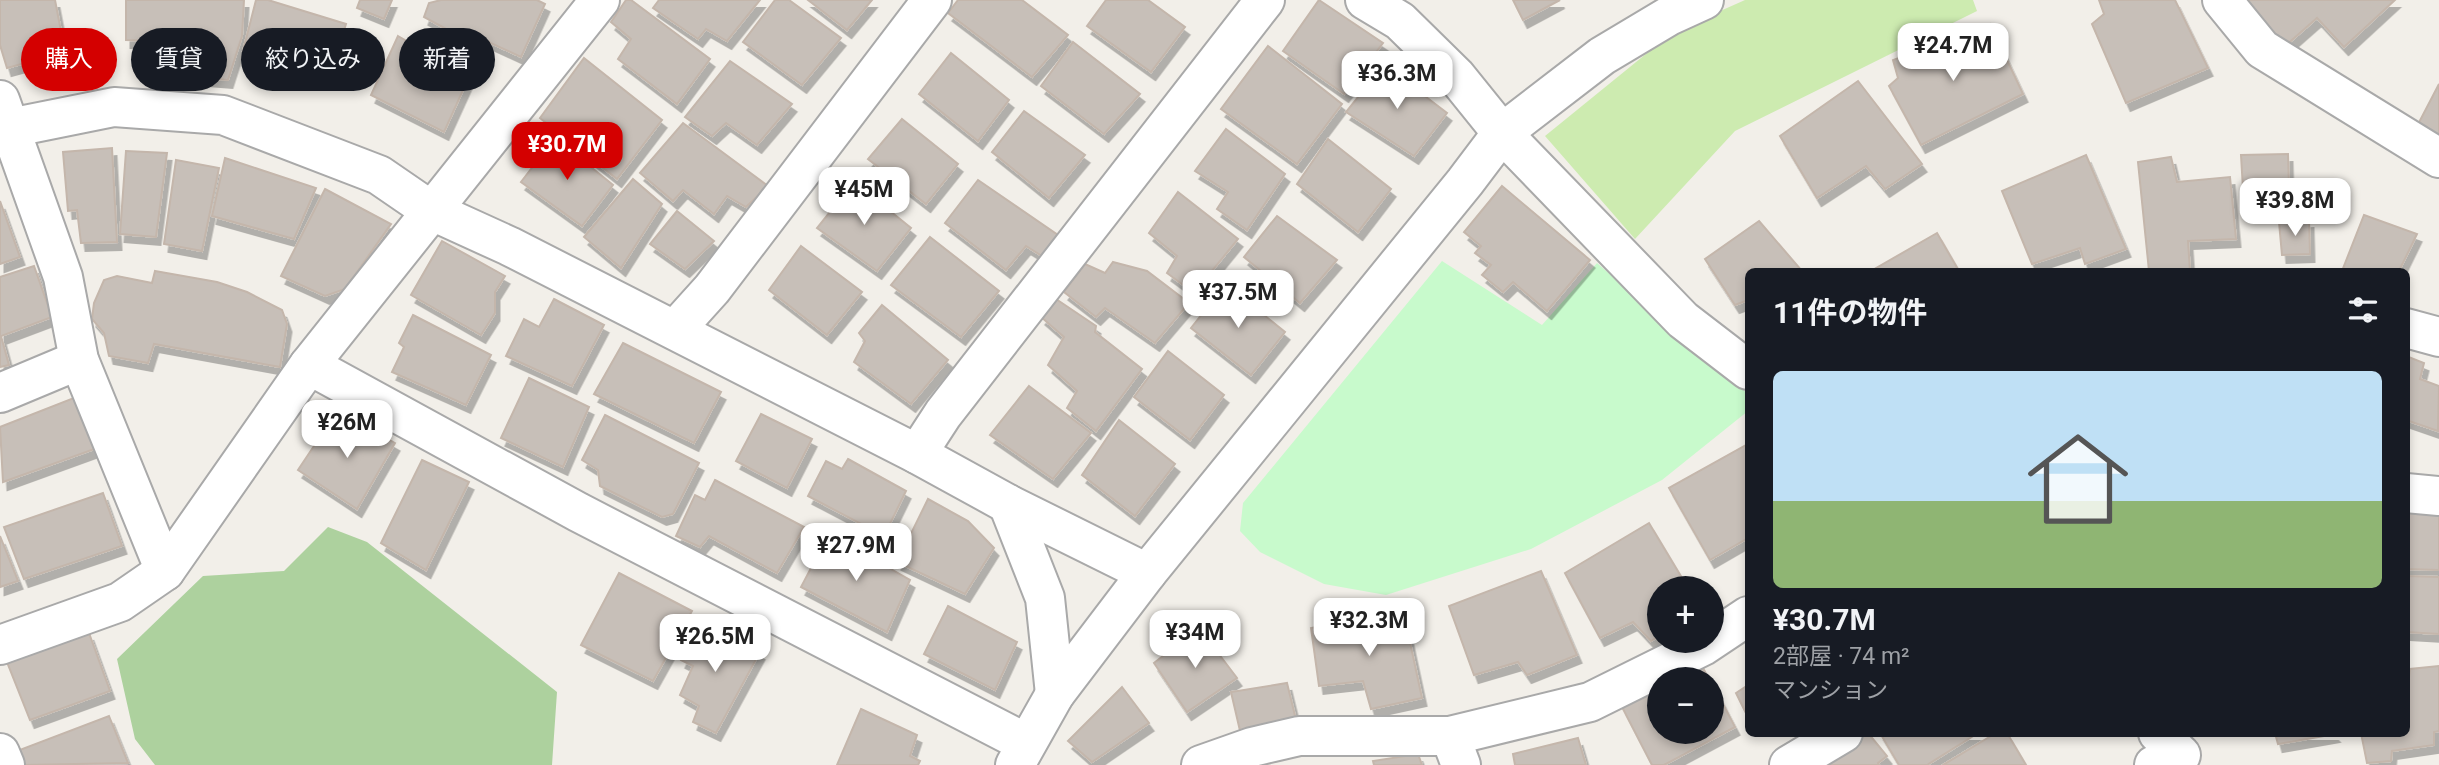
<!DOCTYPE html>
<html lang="ja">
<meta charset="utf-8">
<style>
body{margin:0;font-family:Roboto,"Noto Sans JP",sans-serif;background:#242831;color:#f1f3f6;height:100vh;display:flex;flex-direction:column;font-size:26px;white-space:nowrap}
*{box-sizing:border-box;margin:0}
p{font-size:23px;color:#9ea1a6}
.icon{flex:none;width:38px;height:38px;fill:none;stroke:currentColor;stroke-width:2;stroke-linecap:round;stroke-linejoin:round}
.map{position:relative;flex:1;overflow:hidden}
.panel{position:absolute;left:1745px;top:268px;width:665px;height:469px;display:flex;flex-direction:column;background:#171b24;border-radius:10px;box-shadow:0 4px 10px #0003}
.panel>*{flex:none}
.top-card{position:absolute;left:21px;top:28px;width:665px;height:63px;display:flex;gap:14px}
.controls{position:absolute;left:1647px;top:576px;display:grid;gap:14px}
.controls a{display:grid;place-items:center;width:77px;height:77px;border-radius:50%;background:#171b24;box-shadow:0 4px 10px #0003;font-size:35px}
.price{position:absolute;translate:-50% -60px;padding:0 16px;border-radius:14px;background:#fff;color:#222;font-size:23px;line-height:46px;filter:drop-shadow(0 2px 4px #0008)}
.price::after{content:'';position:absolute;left:50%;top:42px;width:21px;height:16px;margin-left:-10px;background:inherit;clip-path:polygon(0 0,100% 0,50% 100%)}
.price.active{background:#d40000;color:#fff}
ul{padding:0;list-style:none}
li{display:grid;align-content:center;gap:14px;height:371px;padding:0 28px}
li+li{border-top:2px solid #363941}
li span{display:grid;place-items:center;height:217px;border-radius:10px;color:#555}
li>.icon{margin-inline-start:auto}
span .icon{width:126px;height:126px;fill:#fffc;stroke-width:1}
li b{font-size:30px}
h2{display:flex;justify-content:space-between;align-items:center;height:84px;padding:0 28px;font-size:30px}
.pill{padding:0 24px;border-radius:32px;background:#171b24;box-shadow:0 4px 10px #0003;font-size:24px;line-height:63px}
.pill.active{background:#d40000;color:#fff}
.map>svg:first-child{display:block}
.grass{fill:#cdebb0}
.forest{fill:#add19e}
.park{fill:#c8facc}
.building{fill:#c7bfb8;stroke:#c4b6ab;stroke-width:2;filter:url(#shadow)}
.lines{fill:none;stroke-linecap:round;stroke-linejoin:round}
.minor-casing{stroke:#a9a9a9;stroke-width:42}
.minor{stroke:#fff;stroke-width:38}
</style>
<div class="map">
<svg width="2439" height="765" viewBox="0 0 2439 765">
<defs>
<filter id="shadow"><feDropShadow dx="4.5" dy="8" stdDeviation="0" flood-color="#0004"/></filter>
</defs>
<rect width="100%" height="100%" fill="#f2efe9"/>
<polygon class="grass" points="1745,0 1973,0 1977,11 1735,131 1635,239 1545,136 1673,32"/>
<polygon class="forest" points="328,527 367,542 557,692 552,765 155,765 135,739 117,659 203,576 284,571"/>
<polygon class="park" points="1442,261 1542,325 1597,263 1748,394 1748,411 1662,480 1531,549 1386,595 1324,584 1260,552 1240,531 1243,503"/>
<g class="building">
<polygon points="0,0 55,0 65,52 7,68 0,45"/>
<polygon points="126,0 244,0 242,36 228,80 179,76 178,42 126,40"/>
<polygon points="256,0 268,0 346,24 329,77 243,51"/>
<polygon points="360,0 392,0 384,19 357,8"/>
<polygon points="441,0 537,0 545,4 521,57 480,38 466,65 439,52 450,31 424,17 429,3"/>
<polygon points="626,0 631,0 710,59 677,104 618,59 631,39 611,22"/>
<polygon points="659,0 760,0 727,41 706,29 698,39 653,8"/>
<polygon points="775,0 789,0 841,38 802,85 743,42"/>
<polygon points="808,0 872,0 847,30"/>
<polygon points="958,0 1022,0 1068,35 1032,77 948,13"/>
<polygon points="1106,0 1148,0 1185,27 1151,72 1087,26"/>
<polygon points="1319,0 1383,43 1344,94 1283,51"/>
<polygon points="1513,0 1560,0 1523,20"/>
<polygon points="2099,0 2175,0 2208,68 2126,103 2092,24 2104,14"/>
<polygon points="2244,0 2395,0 2344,47 2317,18 2284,47"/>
<polygon points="1990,24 2023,94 1921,145 1889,86 1898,78 1893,60"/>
<polygon points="398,36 469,77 444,132 371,95"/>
<polygon points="1073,42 1140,94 1104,134 1041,86"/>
<polygon points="1268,46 1342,104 1297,164 1221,109"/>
<polygon points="951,53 1009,100 978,141 919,94"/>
<polygon points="584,58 662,120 617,179 540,118"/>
<polygon points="730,61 792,104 757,145 726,123 712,136 685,117"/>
<polygon points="1384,65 1447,113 1414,156 1346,112"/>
<polygon points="1858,81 1922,164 1885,189 1866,166 1817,198 1780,136"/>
<polygon points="2439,84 2439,143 2414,132"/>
<polygon points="1024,111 1085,155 1049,198 992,152"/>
<polygon points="902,119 958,164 926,204 868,159"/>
<polygon points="683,123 768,186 746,207 727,196 714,214 683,190 673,201 640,173"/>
<polygon points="1226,129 1285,174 1247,230 1217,209 1228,192 1195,171"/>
<polygon points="555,138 613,185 582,226 521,182"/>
<polygon points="1328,139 1391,189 1358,232 1297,184"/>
<polygon points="112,148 117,242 81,243 77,210 68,211 63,152"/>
<polygon points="126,151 167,153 156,237 120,234"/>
<polygon points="2288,154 2289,189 2243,189 2241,155"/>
<polygon points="2086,155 2126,249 2085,264 2080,248 2032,264 2002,191"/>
<polygon points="2171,157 2177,182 2230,177 2236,239 2188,241 2190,271 2149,271 2138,162"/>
<polygon points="225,158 316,188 294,239 212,216"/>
<polygon points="176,160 219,168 202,251 164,244"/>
<polygon points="633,179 662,204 621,268 584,237"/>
<polygon points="978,180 1058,235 1042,256 1026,246 1006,270 945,223"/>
<polygon points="854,182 911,228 877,271 817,228"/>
<polygon points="1502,186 1590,260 1547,311 1513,282 1503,292 1482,275 1491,265 1475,253 1481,246 1464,232"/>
<polygon points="325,189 391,224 345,289 325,296 281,276"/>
<polygon points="1178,192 1238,239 1194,293 1167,273 1177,256 1149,233"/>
<polygon points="0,201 20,257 0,264"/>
<polygon points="677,211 714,241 685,269 650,244"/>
<polygon points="2364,215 2417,234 2399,271 2342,271"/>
<polygon points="1277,216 1337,260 1300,303 1244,257"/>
<polygon points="2309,220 2310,254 2282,255 2279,222"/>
<polygon points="1759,221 1802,271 1748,271 1748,300 1735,305 1705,259"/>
<polygon points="1937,233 1959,271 1871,271"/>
<polygon points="930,237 999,291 961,337 891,285"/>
<polygon points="442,241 505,276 495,292 495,313 481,335 411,295"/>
<polygon points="801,246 862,292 827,335 769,290"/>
<polygon points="1113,262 1147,271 1189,303 1155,343 1105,308 1096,317 1064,292 1085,264 1105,273"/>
<polygon points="34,266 52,317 1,336 9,365 0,367 0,277"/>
<polygon points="155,271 217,282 247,292 282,310 287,324 280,367 154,344 148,363 109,356 104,333 92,319 94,303 104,280 117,276 152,283"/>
<polygon points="1226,284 1285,332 1251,375 1191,328"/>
<polygon points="554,299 604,325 572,386 506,356 524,319 539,327"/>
<polygon points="1056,299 1096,326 1095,332 1142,369 1096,431 1067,408 1077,391 1048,365 1064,337 1041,317"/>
<polygon points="882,305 948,360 911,404 854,362 865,341 859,333"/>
<polygon points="413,315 491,355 466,405 392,372 404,347 399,343"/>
<polygon points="623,343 721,392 694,443 594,394"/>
<polygon points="1168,351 1224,395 1190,440 1134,397"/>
<polygon points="2406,356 2424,363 2420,379 2439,386 2438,431 2406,420"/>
<polygon points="529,378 589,407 563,467 501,438"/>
<polygon points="1029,386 1091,433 1053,479 990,435"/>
<polygon points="79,396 100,447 3,482 0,427"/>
<polygon points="761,414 812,439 787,488 736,461"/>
<polygon points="605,415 699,463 673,514 662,517 600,486 598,470 582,460"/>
<polygon points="349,417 395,443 357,509 298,470 330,422 342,429"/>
<polygon points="1119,420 1175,464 1135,516 1082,475"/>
<polygon points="1748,444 1748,538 1710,560 1669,488"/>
<polygon points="848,459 906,491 884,536 808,496 826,461 842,469"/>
<polygon points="422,460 469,482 426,570 381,543"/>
<polygon points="715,480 804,527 777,573 709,536 700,547 676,536 695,495 705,500"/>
<polygon points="103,493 122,546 24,579 4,527"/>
<polygon points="928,499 968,521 994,548 965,594 897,562"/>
<polygon points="2406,507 2439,511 2439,570 2406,569"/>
<polygon points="1649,523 1688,588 1659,588 1659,636 1651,641 1633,622 1600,638 1565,573"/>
<polygon points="829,534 910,580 887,632 801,587"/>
<polygon points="0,536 18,581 0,587"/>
<polygon points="1541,571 1577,655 1527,675 1518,662 1474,675 1449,606"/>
<polygon points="619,573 692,611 653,681 581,645"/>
<polygon points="2406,576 2439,577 2439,634 2406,632"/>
<polygon points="948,606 1017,642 995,690 924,654"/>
<polygon points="1403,610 1422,698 1371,709 1363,681 1319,686 1311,628"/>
<polygon points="699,621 760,652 716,733 693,722 699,706 680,695 693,666 681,660"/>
<polygon points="1199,628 1237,678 1187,712 1154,663"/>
<polygon points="89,633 110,691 30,720 7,662"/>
<polygon points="2439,666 2439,731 2434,732 2434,745 2392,751 2391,761 2367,763 2361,733 2406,733 2406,677 2409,677 2410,669"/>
<polygon points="1703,668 1709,679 1680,679"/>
<polygon points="1287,683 1297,724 1241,735 1231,692"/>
<polygon points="1712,683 1735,727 1664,765 1652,765 1622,707 1659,689 1659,732 1712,732"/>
<polygon points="1748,685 1748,717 1736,693"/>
<polygon points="1122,687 1149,723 1092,762 1068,741"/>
<polygon points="861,709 917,735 910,756 920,761 918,765 837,765"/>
<polygon points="109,716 128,763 23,765 17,751"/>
<polygon points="1868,733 1887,756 1878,763 1879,765 1815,765"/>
<polygon points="1880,733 1978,733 1927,765 1899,765"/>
<polygon points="1996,733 2007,733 2026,765 1943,765"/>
<polygon points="2275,733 2334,733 2335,734 2278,744"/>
<polygon points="1578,738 1586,765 1515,765 1513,754"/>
<polygon points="1418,754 1422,765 1374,765 1373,761"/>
</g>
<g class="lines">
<g class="minor-casing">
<g id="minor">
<polyline points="1365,0 1400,21 1456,76 1502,133 1683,320 1748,370"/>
<polyline points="2222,0 2262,49 2439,158"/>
<polyline points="0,100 63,277 79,360 165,571"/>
<polyline points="0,130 114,107 223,115 379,175 430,210 509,246 917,454 1008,504 1147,573"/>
<polyline points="2406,328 2439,337"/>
<polyline points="675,330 712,289 932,0"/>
<polyline points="309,365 578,512 1026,743"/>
<polyline points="0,393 79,360"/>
<polyline points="917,454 943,414 1265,0"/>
<polyline points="2406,493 2439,496"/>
<polyline points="1008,504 1045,598 1055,694"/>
<polyline points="0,645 120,602 165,571 309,365 600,0"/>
<polyline points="1450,736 1590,702 1703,646 1748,616"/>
<polyline points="0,753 5,765"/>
<polyline points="1015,765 1055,694 1147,573 1465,182 1502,133 1602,56 1669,16 1704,0"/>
<polyline points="1201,765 1252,747 1299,736 1450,736 1461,765"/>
<polyline points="1789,765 1843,733"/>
<polyline points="2154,765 2181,755 2158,733"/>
</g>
</g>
<use href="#minor" class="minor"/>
</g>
</svg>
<div class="controls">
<a>+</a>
<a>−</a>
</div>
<b class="price" style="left:1953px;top:83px">¥24.7M</b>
<b class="price" style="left:1397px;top:111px">¥36.3M</b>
<b class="price active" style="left:567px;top:182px">¥30.7M</b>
<b class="price" style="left:864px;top:227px">¥45M</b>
<b class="price" style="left:2295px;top:238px">¥39.8M</b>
<b class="price" style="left:1238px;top:330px">¥37.5M</b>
<b class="price" style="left:347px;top:460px">¥26M</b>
<b class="price" style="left:856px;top:583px">¥27.9M</b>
<b class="price" style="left:1369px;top:658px">¥32.3M</b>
<b class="price" style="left:1195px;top:670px">¥34M</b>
<b class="price" style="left:715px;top:674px">¥26.5M</b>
<div class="top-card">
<a class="pill active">購入</a>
<a class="pill">賃貸</a>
<a class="pill">絞り込み</a>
<a class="pill">新着</a>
</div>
<section class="panel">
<h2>11件の物件<svg class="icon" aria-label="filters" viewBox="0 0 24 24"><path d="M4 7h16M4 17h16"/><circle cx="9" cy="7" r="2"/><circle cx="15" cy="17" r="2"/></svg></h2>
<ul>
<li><span style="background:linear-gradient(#bfe0f5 60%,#8fb573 0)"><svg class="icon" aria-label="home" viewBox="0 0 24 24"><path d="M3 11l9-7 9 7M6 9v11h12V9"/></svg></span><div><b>¥30.7M</b><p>2部屋 · 74 m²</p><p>マンション</p></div></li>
</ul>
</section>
</div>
